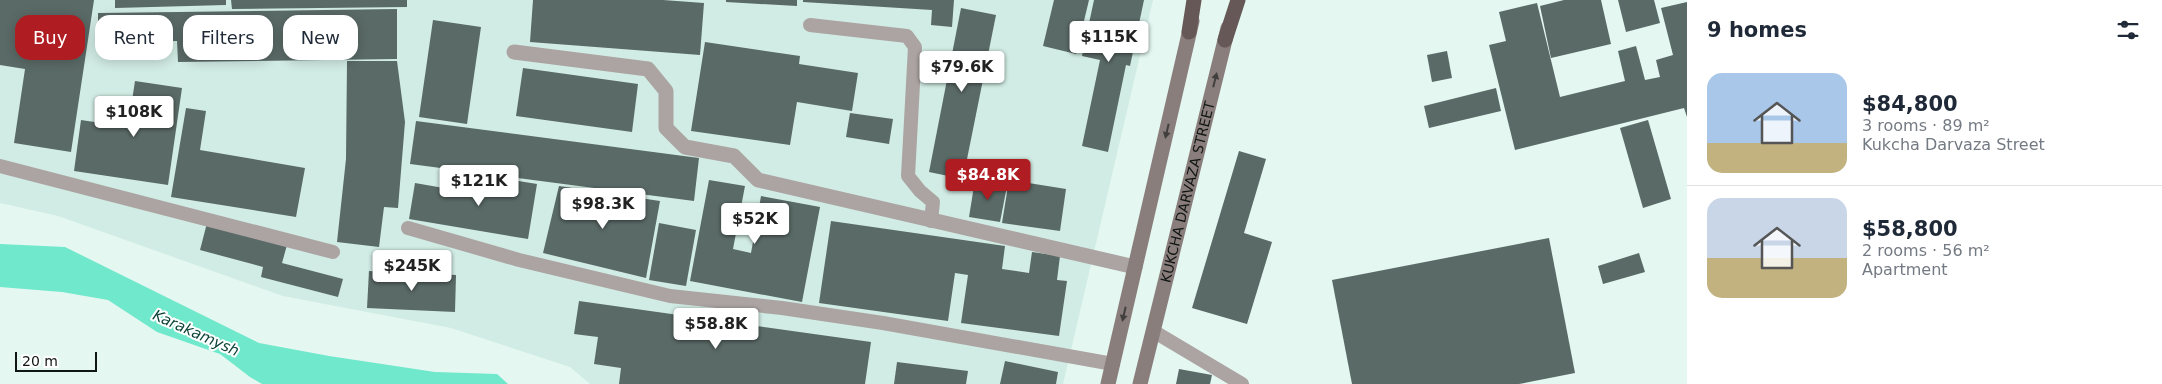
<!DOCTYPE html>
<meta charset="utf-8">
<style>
body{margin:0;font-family:"DejaVu Sans",sans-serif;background:#f6f6f7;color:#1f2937;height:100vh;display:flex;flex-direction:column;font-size:19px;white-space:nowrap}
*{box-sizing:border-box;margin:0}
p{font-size:16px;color:#747a83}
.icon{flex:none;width:28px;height:28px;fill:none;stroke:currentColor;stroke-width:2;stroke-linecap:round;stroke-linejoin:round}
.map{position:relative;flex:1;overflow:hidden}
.sheet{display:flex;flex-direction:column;background:#fff;width:475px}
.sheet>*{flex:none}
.banner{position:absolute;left:15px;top:15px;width:475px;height:45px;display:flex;gap:10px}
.scale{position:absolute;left:15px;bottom:12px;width:82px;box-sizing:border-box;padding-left:5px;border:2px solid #101614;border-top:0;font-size:14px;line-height:18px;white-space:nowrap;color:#101614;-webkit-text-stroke:4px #fff;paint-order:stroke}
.price{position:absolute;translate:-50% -42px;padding:0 11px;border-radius:5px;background:#fff;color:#222;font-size:16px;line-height:32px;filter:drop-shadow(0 1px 2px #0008)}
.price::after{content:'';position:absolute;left:50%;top:30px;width:15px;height:11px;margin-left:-8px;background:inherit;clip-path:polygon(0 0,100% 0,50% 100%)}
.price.selected{background:#af1d23;color:#fff}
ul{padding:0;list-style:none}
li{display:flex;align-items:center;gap:15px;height:125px;padding:0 20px}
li+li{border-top:1px solid #e0e1e3}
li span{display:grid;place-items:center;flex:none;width:140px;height:100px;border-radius:15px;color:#555}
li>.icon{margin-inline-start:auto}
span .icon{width:60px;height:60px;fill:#fffc;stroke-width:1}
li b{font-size:21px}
h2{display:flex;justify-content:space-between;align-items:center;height:60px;padding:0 20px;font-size:21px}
.chip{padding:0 18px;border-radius:15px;background:#fff;box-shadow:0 2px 12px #0003;font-size:18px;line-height:45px}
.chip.selected{background:#af1d23;color:#fff}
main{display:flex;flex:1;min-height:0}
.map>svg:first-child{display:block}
.built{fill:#d1ece4}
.water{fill:#6fe8cb}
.building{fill:#5a6a66}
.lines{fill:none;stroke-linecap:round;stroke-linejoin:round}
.service{stroke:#aca4a3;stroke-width:14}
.minor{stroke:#aca4a3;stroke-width:15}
.secondary{stroke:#8a7e7d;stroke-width:15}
.trunk{stroke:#665856;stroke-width:15}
.oneway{fill:#41403e}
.labels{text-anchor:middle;stroke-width:4;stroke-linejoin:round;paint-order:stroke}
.street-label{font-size:14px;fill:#101614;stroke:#fff}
.water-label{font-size:15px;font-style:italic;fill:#0d4439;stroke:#fff}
</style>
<main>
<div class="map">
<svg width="1687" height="384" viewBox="0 0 1687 384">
<rect width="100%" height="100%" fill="#e4f7f1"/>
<polygon class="built" points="0,0 1153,0 1063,384 590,384 570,367 451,328 283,296 58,216 0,203"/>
<polygon class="water" points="0,244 65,247 259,343 329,356 435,372 497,374 508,384 262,384 250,377 220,354 157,332 108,300 62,292 0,287"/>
<g class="building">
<polygon points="0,0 94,0 71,152 14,143 25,69 0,65"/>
<polygon points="115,0 226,0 226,5 115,8"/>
<polygon points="231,0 407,0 407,7 232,9"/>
<polygon points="533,0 663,0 704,3 700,55 530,42"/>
<polygon points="726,0 797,0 797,6 726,2"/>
<polygon points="803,0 954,0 952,27 931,25 932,10 803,2"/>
<polygon points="1054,0 1089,0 1076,54 1043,46"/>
<polygon points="1094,0 1144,0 1130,66 1126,65 1108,152 1082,146 1100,60 1082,56"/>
<polygon points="1564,0 1601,0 1611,44 1551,58 1540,6"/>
<polygon points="1618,0 1654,0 1660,23 1626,32"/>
<polygon points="1687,2 1687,117 1684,108 1515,150 1489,45 1506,41 1499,12 1537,3 1560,97 1625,81 1618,51 1636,46 1645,80 1660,77 1656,60 1673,55 1661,8"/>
<polygon points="961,8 996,15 963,179 929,172"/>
<polygon points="397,9 397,59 178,62 177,41 98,42 98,13"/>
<polygon points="433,20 481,27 467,124 419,117"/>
<polygon points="705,42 800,56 799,64 858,73 852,111 797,102 790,145 691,131"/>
<polygon points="1447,51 1452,78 1432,82 1427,55"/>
<polygon points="347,61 397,61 405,122 398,208 384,207 379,247 337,242 346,159"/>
<polygon points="523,68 638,84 632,132 516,116"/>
<polygon points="135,81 182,88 168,185 74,171 81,120 128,127"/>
<polygon points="1496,88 1501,111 1429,128 1424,106"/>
<polygon points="186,108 206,111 200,150 305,168 296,217 171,197"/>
<polygon points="850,113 893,119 889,144 846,137"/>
<polygon points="1648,120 1671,199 1643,208 1620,128"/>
<polygon points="416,121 699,158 694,201 410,164"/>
<polygon points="1239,151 1266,159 1244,233 1272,242 1247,324 1192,308"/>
<polygon points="481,175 537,184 528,239 409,219 415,183 478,194"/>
<polygon points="709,180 745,186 733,249 751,253 761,196 820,207 802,302 690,281"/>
<polygon points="975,180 1007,186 1000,222 969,217"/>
<polygon points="1009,180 1066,189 1060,231 1002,223"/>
<polygon points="559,186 660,201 646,278 543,253"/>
<polygon points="831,221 1005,246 1002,269 1029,273 1032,252 1060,256 1057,280 1067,281 1059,336 961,323 968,275 955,273 948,321 819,303"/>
<polygon points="207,223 287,245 282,263 343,279 338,297 261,277 263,267 200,250"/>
<polygon points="659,223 696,230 686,286 649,280"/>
<polygon points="1549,238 1575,373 1519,384 1352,384 1332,280"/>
<polygon points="1639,253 1645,272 1603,284 1598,266"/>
<polygon points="369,271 456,275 455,312 367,308"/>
<polygon points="579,301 871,342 865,384 619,384 621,368 594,364 598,337 574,334"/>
<polygon points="1005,361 1058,372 1056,384 1000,384"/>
<polygon points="897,362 968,371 966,384 894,384"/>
<polygon points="1179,369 1212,375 1210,384 1176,384"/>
</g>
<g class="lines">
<g class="service">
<polyline points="810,25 907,36 915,47 908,176 920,191 933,202 931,221"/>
<polyline points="0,166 333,252"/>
<polyline points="408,228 519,260 670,296 782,308 883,323 1113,364"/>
<polyline points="1153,331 1242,384"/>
</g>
<polyline class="minor" points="514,52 648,69 666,91 666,128 685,147 734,156 758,180 1135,267"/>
<g class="secondary">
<polyline points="1108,384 1192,21"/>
<path id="s1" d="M1140,384L1228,28"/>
</g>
<g class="trunk">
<polyline points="1189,32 1194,0"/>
<polyline points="1225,40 1238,0"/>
</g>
</g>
<defs><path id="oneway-solid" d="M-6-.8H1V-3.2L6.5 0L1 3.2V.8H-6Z" transform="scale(1.25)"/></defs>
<g class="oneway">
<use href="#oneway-solid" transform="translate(1215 80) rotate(-76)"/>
<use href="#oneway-solid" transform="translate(1167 131) rotate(103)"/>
<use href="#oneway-solid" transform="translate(1124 314) rotate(103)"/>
</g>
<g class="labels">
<g class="street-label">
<text dy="5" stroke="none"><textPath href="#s1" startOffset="198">KUKCHA DARVAZA STREET</textPath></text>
</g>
<g class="water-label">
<text transform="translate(196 333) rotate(24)" y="5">Karakamysh</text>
</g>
</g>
</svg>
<div class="scale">20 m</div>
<b class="price" style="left:1109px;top:63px">$115K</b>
<b class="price" style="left:962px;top:93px">$79.6K</b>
<b class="price" style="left:134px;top:138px">$108K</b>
<b class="price selected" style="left:988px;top:201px">$84.8K</b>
<b class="price" style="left:479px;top:207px">$121K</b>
<b class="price" style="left:603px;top:230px">$98.3K</b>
<b class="price" style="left:755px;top:245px">$52K</b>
<b class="price" style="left:412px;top:292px">$245K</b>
<b class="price" style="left:716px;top:350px">$58.8K</b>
<div class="banner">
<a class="chip selected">Buy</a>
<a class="chip">Rent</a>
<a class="chip">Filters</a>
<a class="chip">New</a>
</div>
</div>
<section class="sheet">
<h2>9 homes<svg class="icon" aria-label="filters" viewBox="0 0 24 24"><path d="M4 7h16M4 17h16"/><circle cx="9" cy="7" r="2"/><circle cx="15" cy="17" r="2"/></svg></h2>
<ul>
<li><span style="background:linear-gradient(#a9c7e8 70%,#c2b280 0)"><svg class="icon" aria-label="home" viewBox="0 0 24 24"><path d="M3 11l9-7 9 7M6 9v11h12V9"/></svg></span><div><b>$84,800</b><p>3 rooms · 89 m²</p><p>Kukcha Darvaza Street</p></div></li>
<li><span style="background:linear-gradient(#c9d6e8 60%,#c2b280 0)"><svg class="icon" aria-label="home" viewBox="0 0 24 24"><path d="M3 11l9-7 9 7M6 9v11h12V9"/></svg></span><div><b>$58,800</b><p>2 rooms · 56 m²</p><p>Apartment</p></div></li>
</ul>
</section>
</main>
